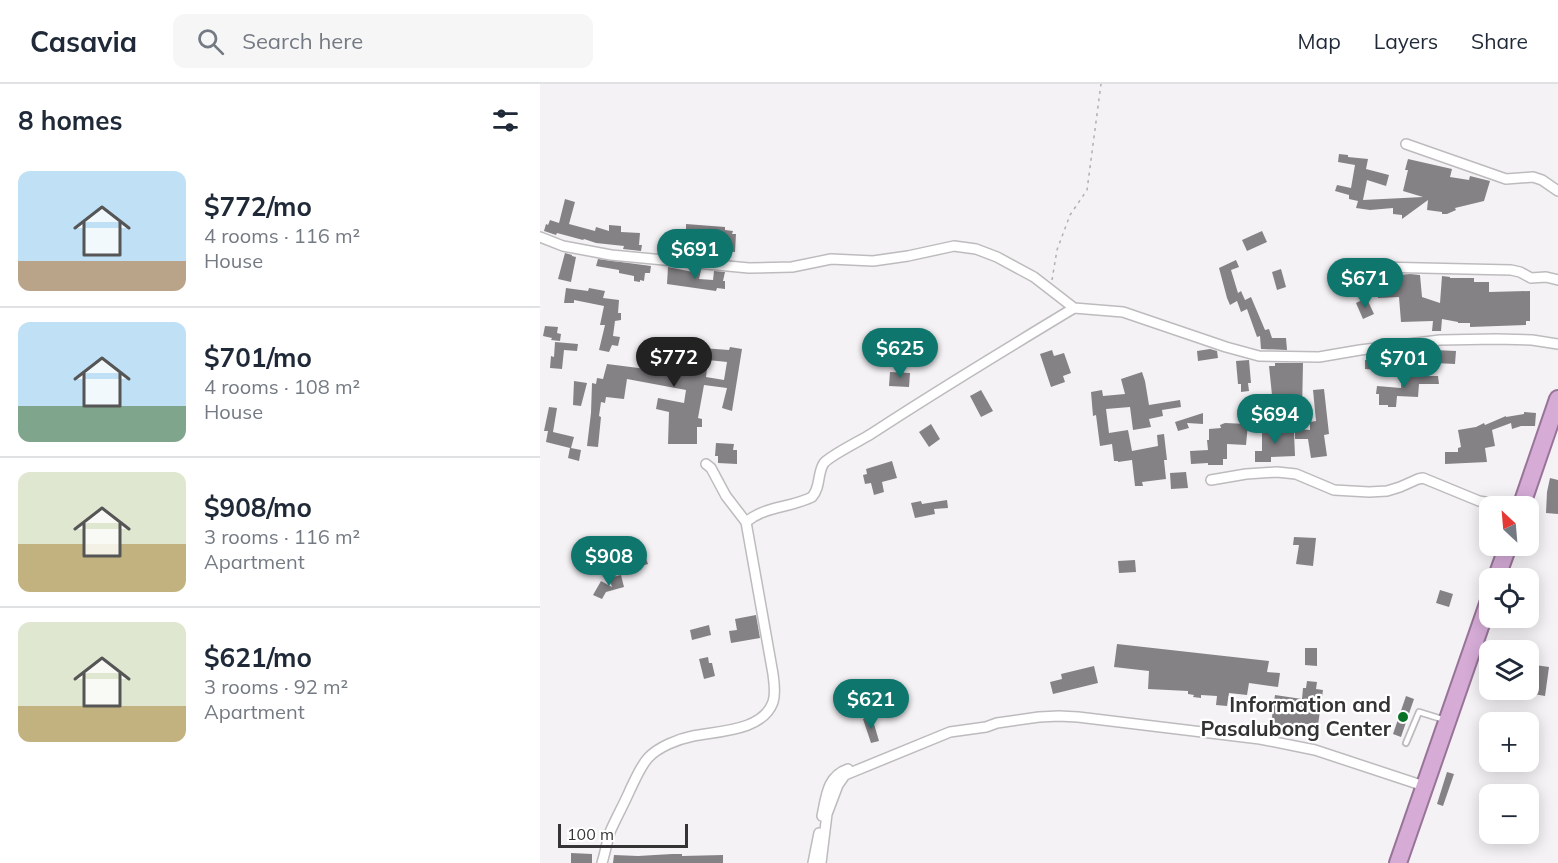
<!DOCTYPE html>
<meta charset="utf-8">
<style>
body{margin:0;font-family:Mulish,sans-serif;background:#f6f6f7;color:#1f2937;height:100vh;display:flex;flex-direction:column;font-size:22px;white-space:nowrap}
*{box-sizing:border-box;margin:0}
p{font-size:20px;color:#747a83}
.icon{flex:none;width:33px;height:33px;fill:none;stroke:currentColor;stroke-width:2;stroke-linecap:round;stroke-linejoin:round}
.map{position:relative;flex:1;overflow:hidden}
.panel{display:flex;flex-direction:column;background:#fff;width:540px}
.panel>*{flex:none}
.needle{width:39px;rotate:334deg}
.fabs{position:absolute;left:939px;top:412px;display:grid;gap:12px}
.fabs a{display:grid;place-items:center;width:60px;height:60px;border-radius:12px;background:#fff;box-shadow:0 3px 15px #0003;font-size:30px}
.scale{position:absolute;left:18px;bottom:15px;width:130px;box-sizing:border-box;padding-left:6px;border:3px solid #353435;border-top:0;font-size:16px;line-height:21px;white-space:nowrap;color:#353435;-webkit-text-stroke:4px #fff;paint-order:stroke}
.price{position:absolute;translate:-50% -51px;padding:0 14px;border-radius:21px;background:#0f766e;color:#fff;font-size:20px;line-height:39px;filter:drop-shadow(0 2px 3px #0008)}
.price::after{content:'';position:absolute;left:50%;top:36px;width:18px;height:14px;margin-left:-9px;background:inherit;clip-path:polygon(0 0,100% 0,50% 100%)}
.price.active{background:#222;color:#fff}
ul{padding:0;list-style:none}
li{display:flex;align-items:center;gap:18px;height:150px;padding:0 18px}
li+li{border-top:2px solid #e0e1e3}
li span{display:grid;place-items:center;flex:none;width:168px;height:120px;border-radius:12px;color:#555}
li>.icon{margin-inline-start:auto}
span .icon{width:72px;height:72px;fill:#fffc;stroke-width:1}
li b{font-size:26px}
h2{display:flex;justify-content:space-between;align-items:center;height:72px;padding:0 18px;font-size:26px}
header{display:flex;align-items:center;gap:36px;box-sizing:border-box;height:84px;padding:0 30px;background:#fff;border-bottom:2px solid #e0e1e3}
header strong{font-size:28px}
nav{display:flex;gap:33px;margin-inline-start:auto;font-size:21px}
.search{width:420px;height:54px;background:#f6f6f7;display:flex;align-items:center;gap:15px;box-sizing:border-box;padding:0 21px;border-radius:12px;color:#747a83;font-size:22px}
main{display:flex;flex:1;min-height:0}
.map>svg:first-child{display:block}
.building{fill:#858285;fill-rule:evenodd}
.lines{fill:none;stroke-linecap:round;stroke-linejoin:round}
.service-casing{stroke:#bebbbe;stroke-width:8}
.minor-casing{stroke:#bebbbe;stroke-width:12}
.trunk-casing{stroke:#977498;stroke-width:20}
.path{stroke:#b1afb1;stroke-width:1.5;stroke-dasharray:3 4.5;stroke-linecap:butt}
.service{stroke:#fff;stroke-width:4.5}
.minor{stroke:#fff;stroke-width:9}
.trunk{stroke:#d6acd7;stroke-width:16}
.poi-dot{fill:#097224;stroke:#fff;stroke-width:2}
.labels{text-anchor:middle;stroke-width:4.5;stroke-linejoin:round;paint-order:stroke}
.poi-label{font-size:21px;font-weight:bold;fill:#353435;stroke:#fff;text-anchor:end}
</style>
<header>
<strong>Casavia</strong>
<div class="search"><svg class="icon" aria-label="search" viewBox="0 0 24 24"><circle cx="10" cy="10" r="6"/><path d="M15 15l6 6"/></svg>Search here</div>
<nav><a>Map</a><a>Layers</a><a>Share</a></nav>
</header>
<main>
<section class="panel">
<h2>8 homes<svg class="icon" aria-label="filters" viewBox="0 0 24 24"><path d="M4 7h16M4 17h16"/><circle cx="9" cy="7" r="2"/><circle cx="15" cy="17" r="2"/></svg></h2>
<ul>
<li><span style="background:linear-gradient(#bfe0f5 75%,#b9a48a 0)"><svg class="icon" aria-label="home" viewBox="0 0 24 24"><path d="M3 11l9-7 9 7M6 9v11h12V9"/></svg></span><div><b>$772/mo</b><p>4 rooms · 116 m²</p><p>House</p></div></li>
<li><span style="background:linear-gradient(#bfe0f5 70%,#7fa58c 0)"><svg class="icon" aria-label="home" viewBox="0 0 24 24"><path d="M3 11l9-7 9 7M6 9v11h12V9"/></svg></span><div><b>$701/mo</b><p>4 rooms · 108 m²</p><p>House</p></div></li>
<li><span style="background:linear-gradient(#dfe7d0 60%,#c2b280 0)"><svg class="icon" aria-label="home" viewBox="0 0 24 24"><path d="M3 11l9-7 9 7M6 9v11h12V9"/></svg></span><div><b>$908/mo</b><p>3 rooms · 116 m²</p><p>Apartment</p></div></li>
<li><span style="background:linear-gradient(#dfe7d0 70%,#c2b280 0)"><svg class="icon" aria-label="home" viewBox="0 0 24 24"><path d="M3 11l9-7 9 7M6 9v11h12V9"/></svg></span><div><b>$621/mo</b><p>3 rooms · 92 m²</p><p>Apartment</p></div></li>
</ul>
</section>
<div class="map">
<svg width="1018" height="779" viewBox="0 0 1018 779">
<rect width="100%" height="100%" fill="#f5f2f5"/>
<g class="building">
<polygon points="799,70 808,71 808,73 828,75 826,85 849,91 846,102 827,96 823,116 883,113 863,107 868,86 865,86 868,75 912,85 910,93 929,96 930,92 950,97 944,117 915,124 916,126 907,130 902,130 902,128 887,126 888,116 862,135 862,131 853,130 853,124 830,126 816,124 818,117 809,115 809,111 795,107 797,101 811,104 815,81 798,78"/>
<polygon points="25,115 35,118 29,140 55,147 56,143 69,147 69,141 81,142 81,148 100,149 99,161 102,161 101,167 83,165 84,162 56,159 44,155 43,156 17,149 16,151 4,147 6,140 8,141 10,136 19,139"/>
<polygon points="146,140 185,143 185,146 193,147 192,150 196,150 195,168 180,167 181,157 161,154 160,158 158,158 157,162 134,160 136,146 146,148"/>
<polygon points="722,147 727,158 707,167 702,156"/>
<polygon points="25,169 32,171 32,172 36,173 31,198 18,195"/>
<polygon points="58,175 111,182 110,189 105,189 104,197 100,196 100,198 94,197 94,192 79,189 79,186 56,182"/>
<polygon points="696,176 699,183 691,186 698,209 701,207 705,216 711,213 725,246 729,245 732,254 746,254 747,266 721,265 720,252 717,253 707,225 701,228 697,217 690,221 687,214 679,184"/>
<polygon points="128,183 153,188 153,185 161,186 159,195 173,196 174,187 185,188 183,197 185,197 185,205 177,204 176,207 127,200"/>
<polygon points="741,185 746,203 737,206 732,188"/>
<polygon points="870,190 880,191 882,213 900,219 902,192 910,193 910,194 934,194 934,198 949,198 949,208 990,207 990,237 986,237 986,241 930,243 930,239 918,239 918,238 902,235 901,247 892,247 893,237 861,238 859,213 838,214 836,193"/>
<polygon points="26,204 48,207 49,204 65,207 63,214 79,216 78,229 81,229 81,236 75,237 73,252 80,253 78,262 72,261 69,268 59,266 65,241 60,241 64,222 34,216 34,219 24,219"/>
<polygon points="824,215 827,215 834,230 823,235 816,219"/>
<polygon points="5,242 18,243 17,249 21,250 20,257 11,256 12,254 3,252"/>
<path d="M149,255H162V264L189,266L190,263L202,265L192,327L182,324L187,304L164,301L158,334L162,335V343H157V360H128L129,328L116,325L118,314L144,319L146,306L87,295L84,315L66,313L65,319L61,318L59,332L61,333L58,363L47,362L51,329L52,299L56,300L57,294L63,295L67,280L130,288L131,276H136V264H149ZM168,276L187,278L184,296L166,293Z"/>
<polygon points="15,258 38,260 37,267 24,266 22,285 10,284 11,272 14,273"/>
<polygon points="670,265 677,267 678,274 658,277 657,267"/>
<polygon points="512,266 514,272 524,269 531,289 523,292 525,298 511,303 500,270"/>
<polygon points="895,266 916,267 915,280 894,279"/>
<polygon points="837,275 854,275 854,290 837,290 837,286 825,285 825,276 837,277"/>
<polygon points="709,276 711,299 708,299 709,307 701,308 701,300 698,300 696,277"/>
<polygon points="735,279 763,279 762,328 755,328 755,310 732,311 729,282 735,282"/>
<polygon points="350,288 370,289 369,303 349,302"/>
<polygon points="602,288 605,297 609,321 640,316 641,323 622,326 623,332 609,335 611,343 593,346 590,323 566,325 569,349 588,346 592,367 618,362 617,351 624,350 627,376 624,376 626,395 602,398 603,402 595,402 592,376 578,378 578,377 574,377 572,360 560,362 556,331 553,332 551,308 562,306 563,312 585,310 581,295"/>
<polygon points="862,289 880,290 879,292 898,292 899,300 879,300 878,313 857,312 856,323 848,323 848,321 839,321 839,310 836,310 837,302 861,304"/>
<polygon points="34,297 47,299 41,322 33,321"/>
<polygon points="784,305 789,350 784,351 787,372 771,374 768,355 755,355 755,348 759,348 759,345 770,346 770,338 776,337 773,306"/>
<polygon points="441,306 453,327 441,333 430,312"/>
<polygon points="709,316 717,316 717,329 721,329 722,339 708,339"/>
<polygon points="9,323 17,324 13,348 34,353 31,364 41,366 39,377 28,374 30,364 6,358 8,347 4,347"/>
<polygon points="984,328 996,329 995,342 981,342 972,345 971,339 952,346 955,362 945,364 947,378 905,380 905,368 918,368 918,364 921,363 918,346 936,343 944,339 945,341 966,332 966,333 984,330"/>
<polygon points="663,329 663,340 647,339 649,344 638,347 635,338"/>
<polygon points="685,339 708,340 706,361 687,360 687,375 683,375 683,381 668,381 668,379 651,380 650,367 668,366 667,356 669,356 669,345 681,344 680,341"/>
<polygon points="391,340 400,355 389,363 379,348"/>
<polygon points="722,342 730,342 731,348 754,348 755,372 731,373 731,378 715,378 715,367 722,367"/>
<polygon points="176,359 194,360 193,366 197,366 197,380 178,379 178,372 175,372"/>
<polygon points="352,377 357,394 342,398 344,408 334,411 331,399 325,400 323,391 327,390 326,385"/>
<polygon points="646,388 648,404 631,405 630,389"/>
<polygon points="1010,394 1018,396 1018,430 1006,429 1007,408"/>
<polygon points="407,416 408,424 394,425 395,430 375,434 371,419 381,417 382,420"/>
<polygon points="754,453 776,454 773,482 756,480 759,461 753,461"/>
<polygon points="93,462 96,471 100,470 101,473 105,472 108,480 91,485 85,465"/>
<polygon points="595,476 596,488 579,489 578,477"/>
<polygon points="81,491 84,503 66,508 62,515 53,511 61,497 72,503 69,494"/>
<polygon points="900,506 913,510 909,523 896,519"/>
<polygon points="216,531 220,554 191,559 189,547 197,546 195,535"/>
<polygon points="169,541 171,551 152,556 150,546"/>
<polygon points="577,560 729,577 727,588 740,589 738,603 709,599 707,611 689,609 687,622 676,621 677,612 661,611 661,614 653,613 654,611 648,610 648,607 608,605 609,587 574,583"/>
<polygon points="765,564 777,564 777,582 765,581"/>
<polygon points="168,573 169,579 172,579 175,592 164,595 159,575"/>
<polygon points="988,580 1009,583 1005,612 988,609"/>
<polygon points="554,582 558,599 513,610 510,598 522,595 521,590"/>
<polygon points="767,597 777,598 776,605 783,606 778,641 756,639 755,643 731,640 735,611 762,615 763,604 766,604"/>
<polygon points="866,612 874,615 861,653 853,650"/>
<polygon points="332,633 339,657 331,659 323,635"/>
<polygon points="907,688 914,690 903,722 897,720"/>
<polygon points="31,769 52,770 52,779 31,779"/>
<polygon points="132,770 142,770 142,772 183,771 183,779 73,779 74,771 98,772"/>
</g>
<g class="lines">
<g class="service-casing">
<polyline id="service" points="866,659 879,628 905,636"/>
</g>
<g class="minor-casing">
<g id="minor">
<polyline points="866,60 966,95 993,93 1002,96 1018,107"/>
<polyline points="0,153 23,162 71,171 209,184 252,183 291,175 333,177 368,172 414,162 436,165 457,173 494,193 534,224 583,228 686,263 719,272 779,273 820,266 900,256 956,255 992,256 1018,260"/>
<polyline points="837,183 971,186 980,188 991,194 1006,193 1018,196"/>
<polyline points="671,396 706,390 737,388 756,390 794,406 829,408 847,407 860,403 878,395 883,394 939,417 956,420 983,418"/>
<path d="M206,438C225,422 250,424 272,413C281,403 277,389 284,379C291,371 320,357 331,350C398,306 466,265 534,224"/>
<path d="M282,732C286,713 287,692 308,685"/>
<path d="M62,779C65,769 67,758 70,748C76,734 84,720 90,706C95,696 100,683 108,674C118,663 138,655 153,652C178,647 223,647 233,618C236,609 234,599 233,590L206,438L186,412L171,384L166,380"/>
<polyline points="273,779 279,749"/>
<polyline points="281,779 287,730 298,701 305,691 410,648 446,643 457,639 499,633 519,632 538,633 720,655 775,666 884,702"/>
</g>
</g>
<g class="trunk-casing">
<g id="trunk">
<polyline points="981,423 1018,315"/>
<polyline points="956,495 968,462"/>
<polyline points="858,779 950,514"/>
</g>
</g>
<polyline class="path" points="512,196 517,166 530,131 547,106 561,0"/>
<use href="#service" class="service"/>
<use href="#minor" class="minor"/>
<use href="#trunk" class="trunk"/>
</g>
<circle class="poi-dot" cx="863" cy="633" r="6"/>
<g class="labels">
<g class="poi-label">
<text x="851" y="628">Information and<tspan x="851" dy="24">Pasalubong Center</tspan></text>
</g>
</g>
</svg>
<div class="fabs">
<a><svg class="needle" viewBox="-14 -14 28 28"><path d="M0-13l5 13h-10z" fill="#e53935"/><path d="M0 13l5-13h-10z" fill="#747a83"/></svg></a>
<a><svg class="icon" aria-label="locate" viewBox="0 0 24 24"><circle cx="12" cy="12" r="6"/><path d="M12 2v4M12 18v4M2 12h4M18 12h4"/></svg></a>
<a><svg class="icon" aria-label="layers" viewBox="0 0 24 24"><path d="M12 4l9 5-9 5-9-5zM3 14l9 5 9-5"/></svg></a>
<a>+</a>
<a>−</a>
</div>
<div class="scale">100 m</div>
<b class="price" style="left:155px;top:196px">$691</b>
<b class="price" style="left:825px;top:225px">$671</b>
<b class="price" style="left:360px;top:295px">$625</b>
<b class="price active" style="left:134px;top:304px">$772</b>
<b class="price" style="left:864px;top:305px">$701</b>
<b class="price" style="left:735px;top:361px">$694</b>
<b class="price" style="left:69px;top:503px">$908</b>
<b class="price" style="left:331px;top:646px">$621</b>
</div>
</main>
